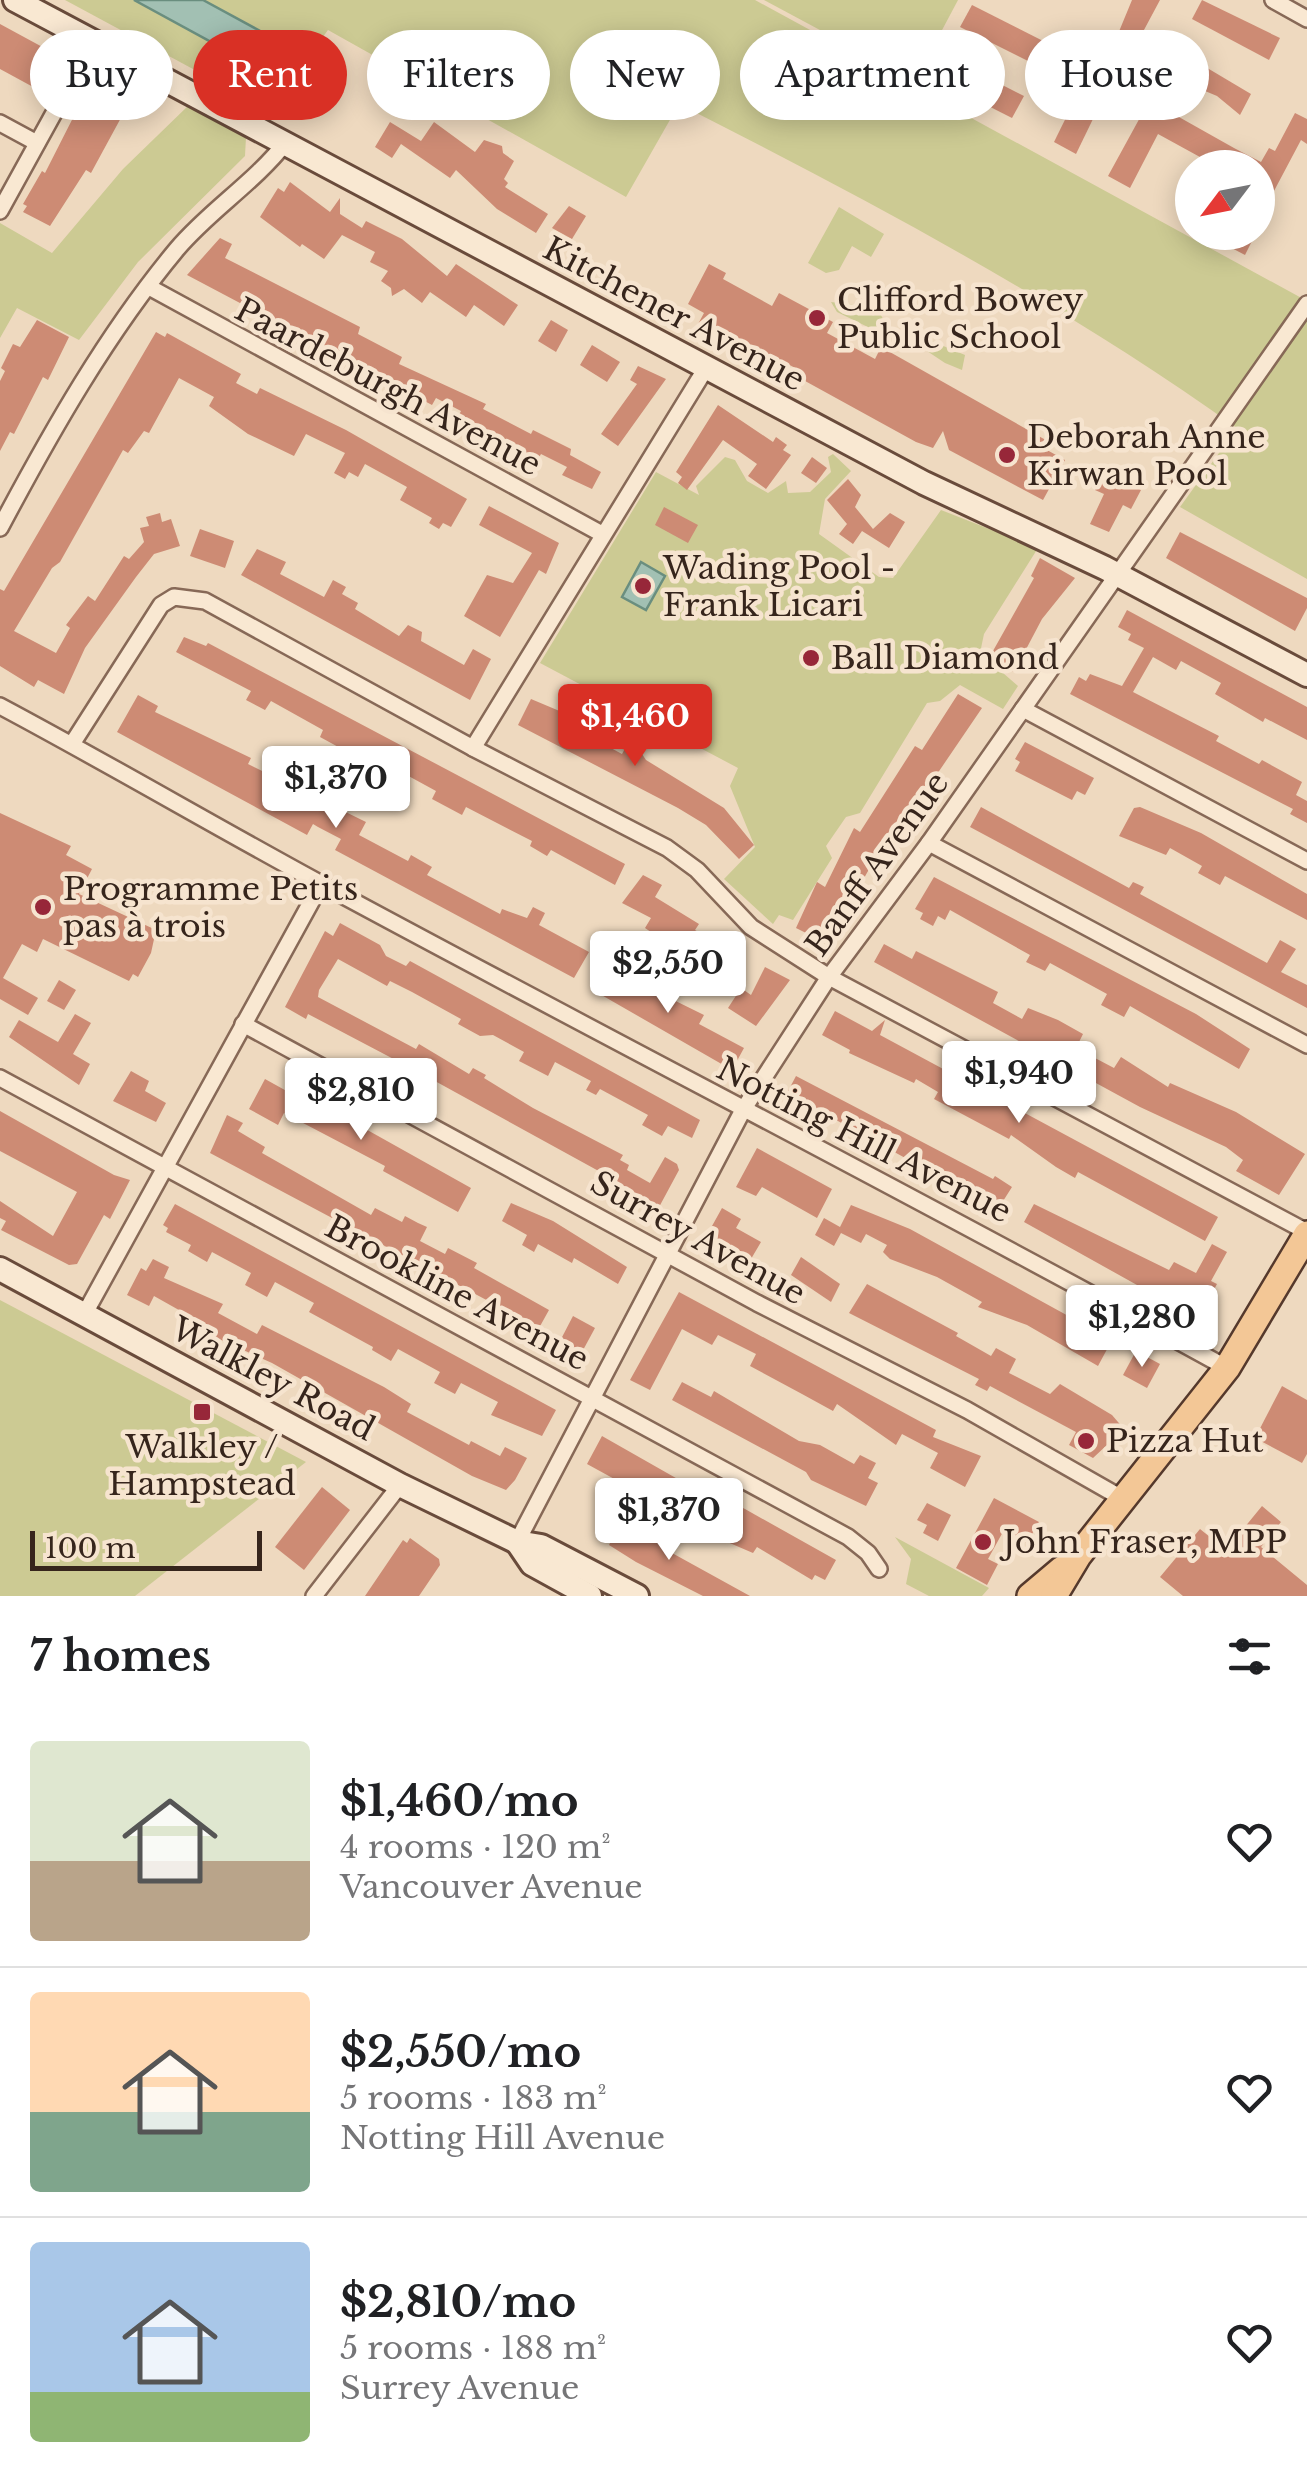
<!DOCTYPE html>
<meta charset="utf-8">
<style>
body{margin:0;font-family:"Libre Baskerville",serif;background:#f6f6f6;color:#202124;height:100vh;display:flex;flex-direction:column;font-size:38px;white-space:nowrap}
*{box-sizing:border-box;margin:0}
p{font-size:32px;color:#757577}
.icon{flex:none;width:55px;height:55px;fill:none;stroke:currentColor;stroke-width:2;stroke-linecap:round;stroke-linejoin:round}
.map{position:relative;height:1596px;overflow:hidden}
.side{display:flex;flex-direction:column;background:#fff;flex:1}
.side>*{flex:none}
.hud{position:absolute;left:30px;top:30px;width:1248px;height:90px;display:flex;gap:20px}
.needle{width:65px;rotate:238deg}
.buttons{position:absolute;left:1175px;top:150px;display:grid;gap:20px}
.buttons a{display:grid;place-items:center;width:100px;height:100px;border-radius:50%;background:#fff;box-shadow:0 5px 25px #0003;font-size:50px}
.scale{position:absolute;left:30px;bottom:25px;width:232px;box-sizing:border-box;padding-left:10px;border:5px solid #36251c;border-top:0;font-size:28px;line-height:35px;white-space:nowrap;color:#36251c;-webkit-text-stroke:8px #f6e4cf;paint-order:stroke}
.price{position:absolute;translate:-50% -85px;padding:0 22px;border-radius:10px;background:#fff;color:#222;font-size:32px;line-height:65px;filter:drop-shadow(0 2px 5px #0008)}
.price::after{content:'';position:absolute;left:50%;top:60px;width:30px;height:22px;margin-left:-15px;background:inherit;clip-path:polygon(0 0,100% 0,50% 100%)}
.price.current{background:#d93025;color:#fff}
ul{padding:0;list-style:none}
li{display:flex;align-items:center;gap:30px;height:250px;padding:0 30px}
li+li{border-top:2px solid #e0e0e0}
li span{display:grid;place-items:center;flex:none;width:280px;height:200px;border-radius:10px;color:#555}
li>.icon{margin-inline-start:auto}
span .icon{width:120px;height:120px;fill:#fffc;stroke-width:1}
li b{font-size:42px}
h2{display:flex;justify-content:space-between;align-items:center;height:120px;padding:0 30px;font-size:42px}
.tag{padding:0 35px;border-radius:45px;background:#fff;box-shadow:0 5px 25px #0003;font-size:35px;line-height:90px}
.tag.current{background:#d93025;color:#fff}
.map>svg:first-child{display:block}
.green{fill:#ccca93}
.water{fill:#a2c0b3;stroke:#6a8e7f;stroke-width:2.5}
.building{fill:#cd8b74}
.lines{fill:none;stroke-linecap:round;stroke-linejoin:round}
.street-casing{stroke:#876957;stroke-width:20}
.secondary-casing{stroke:#694b3b;stroke-width:28}
.primary-casing{stroke:#55392c;stroke-width:30}
.street{stroke:#f9e8d2;stroke-width:15}
.secondary{stroke:#f9e8d2;stroke-width:22}
.primary{stroke:#f3c796;stroke-width:25}
.poi-dot{fill:#972739;stroke:#f6e4cf;stroke-width:4}
.labels{text-anchor:middle;stroke-width:9;stroke-linejoin:round;paint-order:stroke}
.poi-label{font-size:32px;fill:#36251c;stroke:#f6e4cf;text-anchor:start}
.street-label{font-size:32px;fill:#36251c;stroke:#f6e4cf}
</style>
<div class="map">
<svg width="1307" height="1596" viewBox="0 0 1307 1596">
<rect width="100%" height="100%" fill="#eed9bf"/>
<g class="green">
<path d="M65,0H755L1307,301V579L1180,507L1237,428C1060,302 872,202 679,104L626,197L328,30L269,110Z"/>
<polygon points="764,0 958,0 915,81"/>
<polygon points="190,104 246,137 245,156 138,262 79,340 17,308 0,338 0,223 52,253 123,169"/>
<polygon points="839,207 884,234 871,257 852,246 839,270 826,273 808,263"/>
<polygon points="831,302 877,308 887,326 876,331 837,312"/>
<polygon points="929,340 965,355 962,370 945,363 918,345"/>
<polygon points="833,454 851,471 825,499 819,534 879,577 893,578 941,510 1038,548 984,634 980,653 1018,686 1003,709 960,685 940,701 927,703 860,813 846,817 826,846 832,858 793,920 779,915 773,924 724,879 755,847 730,786 738,768 540,663 656,472 699,495 696,486 725,457 735,460 747,481 768,493 786,481 788,493 810,492 831,472 828,457"/>
<polygon points="0,1300 306,1462 135,1596 0,1596"/>
<polygon points="895,1537 989,1588 982,1596 929,1596 906,1584 911,1559"/>
</g>
<g class="water">
<polygon points="134,0 203,0 273,38 257,67"/>
<polygon points="641,562 665,576 646,610 622,597"/>
</g>
<g class="building">
<polygon points="1132,0 1160,0 1137,43 1133,40 1126,53 1113,46"/>
<polygon points="1202,0 1280,38 1269,60 1192,19"/>
<polygon points="972,5 1051,45 1040,67 960,27"/>
<polygon points="0,24 59,56 57,60 63,63 46,94 0,69"/>
<polygon points="1177,50 1251,94 1240,115 1217,96 1186,83 1170,112 1234,148 1261,162 1269,148 1275,151 1295,113 1307,119 1307,144 1301,140 1258,221 1258,177 1262,168 1220,168 1158,134 1130,188 1108,176"/>
<polygon points="945,56 1024,96 1012,118 933,78"/>
<polygon points="1087,75 1109,86 1076,154 1054,142"/>
<polygon points="105,76 135,92 91,173 86,170 50,226 23,212 27,206 23,204 42,171 45,173 78,108 97,80 102,82"/>
<polygon points="390,122 421,141 434,122 475,152 484,140 502,146 503,153 514,161 504,179 508,183 505,187 548,214 536,233 497,209 456,170 450,178 401,144 392,158 375,147"/>
<polygon points="290,182 330,212 340,198 340,214 362,228 366,221 402,239 447,276 456,264 518,305 504,326 474,305 466,317 430,292 422,303 404,289 392,296 391,288 381,281 388,271 370,262 375,252 342,235 324,259 302,244 300,247 260,217 278,188 284,192"/>
<polygon points="569,206 586,216 572,239 552,228"/>
<polygon points="1231,232 1252,241 1245,255 1224,244"/>
<polygon points="220,238 232,244 225,258 360,327 358,334 402,357 399,364 486,404 483,409 531,434 533,430 571,449 570,455 601,472 592,489 562,475 567,467 541,454 537,461 457,419 461,411 436,398 432,405 187,275"/>
<polygon points="709,264 726,273 723,279 772,306 779,293 833,322 827,333 875,359 881,347 1051,443 1047,450 1065,460 1043,500 949,450 943,431 933,448 916,442 796,376 799,370 769,354 766,360 697,326 704,313 688,304"/>
<polygon points="37,320 69,337 48,380 43,377 14,434 10,432 0,451 0,381 5,371 1,368 13,344 20,347"/>
<polygon points="551,320 568,330 556,352 538,341"/>
<polygon points="156,332 165,337 167,333 241,374 236,383 257,394 260,388 346,430 467,499 451,527 443,523 439,529 429,523 432,518 400,500 407,487 365,464 358,477 349,472 345,479 334,473 345,453 306,434 294,456 248,434 209,406 214,397 179,378 149,433 144,431 128,453 123,450 60,562 52,568 14,631 56,653 70,628 66,625 88,596 95,601 124,556 129,559 144,542 140,528 149,526 146,517 160,513 162,522 171,519 180,546 154,554 136,577 85,648 64,694 38,680 34,687 0,666 0,589 4,591"/>
<polygon points="592,345 620,362 607,382 580,365"/>
<polygon points="638,366 666,379 618,446 601,434 637,384 630,380"/>
<polygon points="718,405 773,442 776,437 787,445 783,450 791,455 766,489 748,476 757,464 723,440 687,490 678,483 682,477 676,472"/>
<polygon points="812,457 827,468 816,483 801,473"/>
<polygon points="1105,471 1141,490 1131,509 1123,505 1109,532 1090,524 1104,494 1095,490"/>
<polygon points="848,479 861,495 855,507 873,529 890,513 905,522 889,548 862,531 853,544 839,534 847,524 827,500"/>
<polygon points="489,506 559,543 546,574 539,570 500,637 464,616 487,575 513,583 532,553 479,525"/>
<polygon points="664,507 698,525 688,543 655,525"/>
<polygon points="200,529 234,541 225,568 190,556"/>
<polygon points="1180,532 1307,598 1307,608 1295,631 1166,558"/>
<polygon points="257,549 286,562 280,574 324,597 333,580 346,587 342,594 358,603 355,609 399,636 408,625 422,632 421,641 464,665 473,649 491,659 470,700 241,575"/>
<polygon points="1040,558 1075,578 1042,619 1014,672 989,658 1034,578 1031,576"/>
<polygon points="1127,610 1307,707 1307,740 1265,718 1263,722 1215,694 1221,683 1181,661 1176,670 1153,657 1133,692 1219,736 1216,741 1259,764 1262,760 1302,782 1296,795 1307,801 1307,823 1290,814 1293,809 1070,694 1079,677 1086,681 1090,674 1122,686 1144,648 1128,640 1131,634 1118,627"/>
<polygon points="184,637 206,646 208,643 625,864 615,885 551,850 547,856 530,846 532,841 466,807 462,815 432,799 436,791 392,767 387,775 340,753 342,749 320,737 323,730 271,701 265,710 246,700 251,691 176,652"/>
<polygon points="958,694 982,708 916,805 912,803 892,837 888,835 853,898 847,895 822,941 796,928 817,882 825,887 854,828 860,832 915,746 922,750"/>
<polygon points="138,695 158,706 155,712 251,758 248,764 366,822 359,835 408,861 411,855 432,867 427,875 500,914 502,909 527,918 533,907 545,913 539,925 589,952 574,978 335,850 341,839 318,827 313,824 307,835 117,732"/>
<polygon points="531,699 588,723 583,733 622,754 641,719 657,727 642,754 646,760 724,808 754,845 739,859 706,825 678,808 518,725"/>
<polygon points="1025,742 1094,778 1085,795 1077,791 1072,800 1015,771 1020,762 1015,759"/>
<polygon points="981,807 1129,888 1133,882 1144,887 1140,894 1267,963 1280,940 1296,949 1281,972 1307,985 1307,1008 970,827"/>
<polygon points="1140,807 1201,833 1307,894 1307,920 1225,876 1220,885 1198,873 1202,866 1170,848 1166,855 1119,836 1134,808"/>
<polygon points="0,813 71,846 66,855 92,869 79,894 156,930 151,953 138,977 133,974 129,981 43,939 37,952 22,944 3,978 38,998 28,1015 0,999"/>
<polygon points="643,875 662,885 655,897 699,924 695,930 719,945 713,955 724,962 713,980 685,962 692,950 663,932 660,938 645,928 651,918 622,903"/>
<polygon points="934,877 1196,1014 1250,1049 1239,1069 1130,1006 1124,1017 1101,1005 1107,994 1050,963 1045,971 1026,962 1030,955 950,910 945,920 938,916 933,926 920,919 923,913 915,909"/>
<polygon points="340,923 380,945 386,956 406,966 410,961 700,1120 692,1138 668,1126 662,1136 642,1125 648,1115 600,1089 596,1095 586,1090 591,1081 555,1062 548,1076 519,1061 524,1052 493,1035 480,1036 458,1024 461,1019 412,992 390,981 387,986 338,959 319,990 318,997 416,1049 419,1044 469,1074 473,1068 486,1075 484,1078 533,1108 623,1155 620,1160 629,1165 627,1170 650,1183 665,1157 677,1164 679,1170 658,1209 613,1185 615,1180 424,1075 308,1014 306,1019 285,1007 325,931 333,936"/>
<polygon points="884,944 912,959 916,951 998,992 993,1003 1022,1019 1028,1008 1058,1020 1083,1034 1076,1048 1114,1068 1121,1057 1168,1087 1170,1083 1236,1112 1305,1154 1279,1195 1236,1171 1243,1160 1226,1147 1140,1107 874,962"/>
<polygon points="613,964 634,975 631,979 704,1015 699,1024 744,1048 732,1070 598,993"/>
<polygon points="765,967 790,980 756,1026 728,1008 741,988 751,995"/>
<polygon points="59,980 76,990 64,1010 47,1001"/>
<polygon points="835,1011 872,1031 885,1020 880,1035 1218,1217 1205,1241 1078,1172 1075,1178 1056,1167 1011,1135 1009,1139 934,1099 938,1092 916,1079 914,1083 849,1053 850,1050 822,1035"/>
<polygon points="75,1014 91,1023 73,1054 90,1064 79,1085 9,1037 19,1020 58,1042"/>
<polygon points="131,1071 149,1081 145,1091 166,1103 156,1122 113,1101"/>
<polygon points="796,1076 993,1179 995,1176 1012,1187 998,1209 787,1093"/>
<polygon points="265,1079 301,1099 303,1094 471,1188 458,1212 383,1171 385,1166 284,1113 278,1125 249,1109"/>
<polygon points="0,1111 114,1175 130,1180 110,1219 104,1215 77,1264 69,1265 1,1230 6,1221 0,1218 0,1201 53,1236 77,1192 0,1151"/>
<polygon points="227,1115 243,1123 238,1131 265,1147 262,1153 371,1215 375,1208 402,1222 405,1216 418,1223 427,1227 420,1241 445,1254 448,1248 477,1263 474,1268 549,1310 539,1328 210,1153"/>
<polygon points="757,1148 832,1189 817,1218 762,1187 756,1196 736,1187"/>
<polygon points="511,1203 553,1221 627,1267 618,1284 574,1258 572,1263 538,1244 534,1252 522,1245 527,1235 502,1221"/>
<polygon points="175,1204 556,1410 542,1436 491,1415 498,1402 461,1383 455,1394 434,1383 440,1372 398,1349 391,1361 372,1350 373,1347 309,1312 314,1303 275,1282 267,1297 245,1285 251,1273 212,1252 207,1262 188,1251 191,1245 166,1232 168,1228 163,1225"/>
<polygon points="1034,1204 1169,1270 1174,1262 1196,1273 1212,1244 1227,1252 1211,1281 1217,1284 1198,1319 1024,1222"/>
<polygon points="851,1205 910,1229 1112,1340 1098,1366 1027,1325 978,1307 982,1302 937,1277 890,1259 883,1252 887,1245 866,1234 861,1243 841,1233 834,1246 815,1235 824,1218 840,1227"/>
<polygon points="722,1208 741,1219 736,1228 761,1242 751,1259 707,1235"/>
<polygon points="801,1257 840,1284 831,1302 791,1275"/>
<polygon points="153,1259 169,1267 164,1278 223,1304 218,1313 257,1334 262,1325 384,1387 411,1404 407,1412 469,1445 471,1441 500,1456 505,1447 527,1458 515,1480 506,1490 472,1476 272,1363 181,1322 186,1314 154,1296 149,1306 127,1295 141,1268 146,1271"/>
<polygon points="867,1284 958,1333 956,1336 991,1356 996,1348 1016,1359 1009,1373 1050,1394 1060,1384 1112,1415 1124,1429 1093,1458 1069,1445 1076,1432 990,1386 987,1391 975,1385 979,1379 849,1313"/>
<polygon points="679,1292 936,1430 933,1437 981,1456 965,1487 930,1468 938,1453 902,1434 896,1445 837,1404 833,1411 802,1394 750,1366 756,1354 718,1335 712,1345 682,1329 650,1390 630,1380"/>
<polygon points="573,1316 595,1328 582,1352 560,1341"/>
<polygon points="1136,1351 1160,1364 1147,1388 1123,1375"/>
<polygon points="682,1382 711,1397 714,1391 799,1441 820,1445 854,1464 860,1455 876,1463 868,1478 878,1483 866,1506 811,1480 806,1472 672,1400"/>
<polygon points="1282,1386 1307,1400 1307,1454 1302,1463 1255,1438"/>
<polygon points="602,1436 711,1498 713,1494 745,1509 836,1560 825,1580 815,1575 812,1580 757,1547 753,1553 725,1541 696,1525 699,1519 663,1500 660,1504 587,1464"/>
<polygon points="322,1487 350,1510 304,1570 275,1547"/>
<polygon points="994,1498 1039,1522 1027,1543 1004,1530 988,1559 998,1564 987,1585 956,1568"/>
<polygon points="927,1503 951,1515 938,1541 923,1533 927,1525 917,1520"/>
<polygon points="1262,1506 1281,1522 1261,1547 1307,1585 1307,1596 1183,1596 1160,1577 1200,1529 1226,1550"/>
<polygon points="623,1520 672,1553 750,1596 703,1596 636,1562 609,1545"/>
<polygon points="410,1538 439,1559 440,1565 419,1596 365,1596 403,1540 407,1543"/>
</g>
<g class="lines">
<g class="street-casing">
<g id="street">
<polyline points="1273,0 1307,19"/>
<polyline points="0,123 37,143"/>
<polyline points="0,211 93,42"/>
<polyline points="149,287 602,534"/>
<path d="M0,528C51,432 107,333 177,249C210,210 254,183 286,142"/>
<path d="M0,706C109,764 216,827 325,886C625,1048 928,1203 1227,1368"/>
<polyline points="1023,709 1307,861"/>
<polyline points="72,744 161,605 174,597 205,601 473,748 667,848 697,870 751,927 829,977 1307,1232"/>
<polyline points="473,748 706,368"/>
<polyline points="929,843 1307,1045"/>
<polyline points="243,1024 757,1303 967,1410 1125,1500"/>
<polyline points="0,1078 848,1537 868,1553 879,1569"/>
<polyline points="84,1315 321,884"/>
<polyline points="517,1542 743,1110 829,977 929,843 1307,304"/>
<polyline points="314,1596 400,1485"/>
</g>
</g>
<g class="secondary-casing">
<g id="secondary">
<polyline points="15,0 924,483 1105,568 1307,675"/>
<polyline points="0,1269 400,1485 517,1542 541,1546 637,1596"/>
<polyline points="517,1542 532,1564 590,1596"/>
</g>
</g>
<g class="primary-casing">
<g id="primary">
<polyline points="1030,1596 1062,1569"/>
<polyline points="1054,1596 1078,1556 1227,1368 1307,1234"/>
</g>
</g>
<use href="#street" class="street"/>
<use href="#secondary" class="secondary"/>
<use href="#primary" class="primary"/>
</g>
<g class="poi-dot">
<circle cx="817" cy="318" r="10"/>
<circle cx="1007" cy="455" r="10"/>
<circle cx="643" cy="586" r="10"/>
<circle cx="811" cy="658" r="10"/>
<circle cx="43" cy="907" r="10"/>
<rect x="192" y="1402" width="20" height="20" rx="5"/>
<circle cx="1086" cy="1441" r="10"/>
<circle cx="983" cy="1542" r="10"/>
</g>
<g class="labels">
<g class="poi-label">
<text x="837" y="311">Clifford Bowey<tspan x="837" dy="37">Public School</tspan></text>
<text x="1027" y="448">Deborah Anne<tspan x="1027" dy="37">Kirwan Pool</tspan></text>
<text x="663" y="579">Wading Pool -<tspan x="663" dy="37">Frank Licari</tspan></text>
<text x="831" y="669">Ball Diamond</text>
<text x="63" y="900">Programme Petits<tspan x="63" dy="37">pas à trois</tspan></text>
<text x="1106" y="1452">Pizza Hut</text>
<text x="202" y="1458" text-anchor="middle">Walkley /<tspan x="202" dy="37">Hampstead</tspan></text>
<text x="1003" y="1553">John Fraser, MPP</text>
</g>
<g class="street-label">
<text transform="translate(674 314) rotate(28)" y="11">Kitchener Avenue</text>
<text transform="translate(388 387) rotate(28)" y="11">Paardeburgh Avenue</text>
<text transform="translate(877 864) rotate(-54)" y="11">Banff Avenue</text>
<text transform="translate(864 1140) rotate(27)" y="11">Notting Hill Avenue</text>
<text transform="translate(698 1238) rotate(29)" y="11">Surrey Avenue</text>
<text transform="translate(457 1293) rotate(28)" y="11">Brookline Avenue</text>
<text transform="translate(273 1379) rotate(28)" y="11">Walkley Road</text>
</g>
</g>
</svg>
<div class="buttons">
<a><svg class="needle" viewBox="-14 -14 28 28"><path d="M0-13l5 13h-10z" fill="#e53935"/><path d="M0 13l5-13h-10z" fill="#757577"/></svg></a>
</div>
<div class="scale">100 m</div>
<b class="price current" style="left:635px;top:769px">$1,460</b>
<b class="price" style="left:336px;top:831px">$1,370</b>
<b class="price" style="left:668px;top:1016px">$2,550</b>
<b class="price" style="left:1019px;top:1126px">$1,940</b>
<b class="price" style="left:361px;top:1143px">$2,810</b>
<b class="price" style="left:1142px;top:1370px">$1,280</b>
<b class="price" style="left:669px;top:1563px">$1,370</b>
<div class="hud">
<a class="tag">Buy</a>
<a class="tag current">Rent</a>
<a class="tag">Filters</a>
<a class="tag">New</a>
<a class="tag">Apartment</a>
<a class="tag">House</a>
</div>
</div>
<section class="side">
<h2>7 homes<svg class="icon" aria-label="filters" viewBox="0 0 24 24"><path d="M4 7h16M4 17h16"/><circle cx="9" cy="7" r="2"/><circle cx="15" cy="17" r="2"/></svg></h2>
<ul>
<li><span style="background:linear-gradient(#dfe7d0 60%,#b9a48a 0)"><svg class="icon" aria-label="home" viewBox="0 0 24 24"><path d="M3 11l9-7 9 7M6 9v11h12V9"/></svg></span><div><b>$1,460/mo</b><p>4 rooms · 120 m²</p><p>Vancouver Avenue</p></div><svg class="icon" aria-label="heart" viewBox="0 0 24 24"><path d="M12 20l-8-8c-3-5 5-10 8-4 3-6 11-1 8 4z"/></svg></li>
<li><span style="background:linear-gradient(#ffd9b3 60%,#7fa58c 0)"><svg class="icon" aria-label="home" viewBox="0 0 24 24"><path d="M3 11l9-7 9 7M6 9v11h12V9"/></svg></span><div><b>$2,550/mo</b><p>5 rooms · 183 m²</p><p>Notting Hill Avenue</p></div><svg class="icon" aria-label="heart" viewBox="0 0 24 24"><path d="M12 20l-8-8c-3-5 5-10 8-4 3-6 11-1 8 4z"/></svg></li>
<li><span style="background:linear-gradient(#a9c7e8 75%,#8fb573 0)"><svg class="icon" aria-label="home" viewBox="0 0 24 24"><path d="M3 11l9-7 9 7M6 9v11h12V9"/></svg></span><div><b>$2,810/mo</b><p>5 rooms · 188 m²</p><p>Surrey Avenue</p></div><svg class="icon" aria-label="heart" viewBox="0 0 24 24"><path d="M12 20l-8-8c-3-5 5-10 8-4 3-6 11-1 8 4z"/></svg></li>
</ul>
</section>
